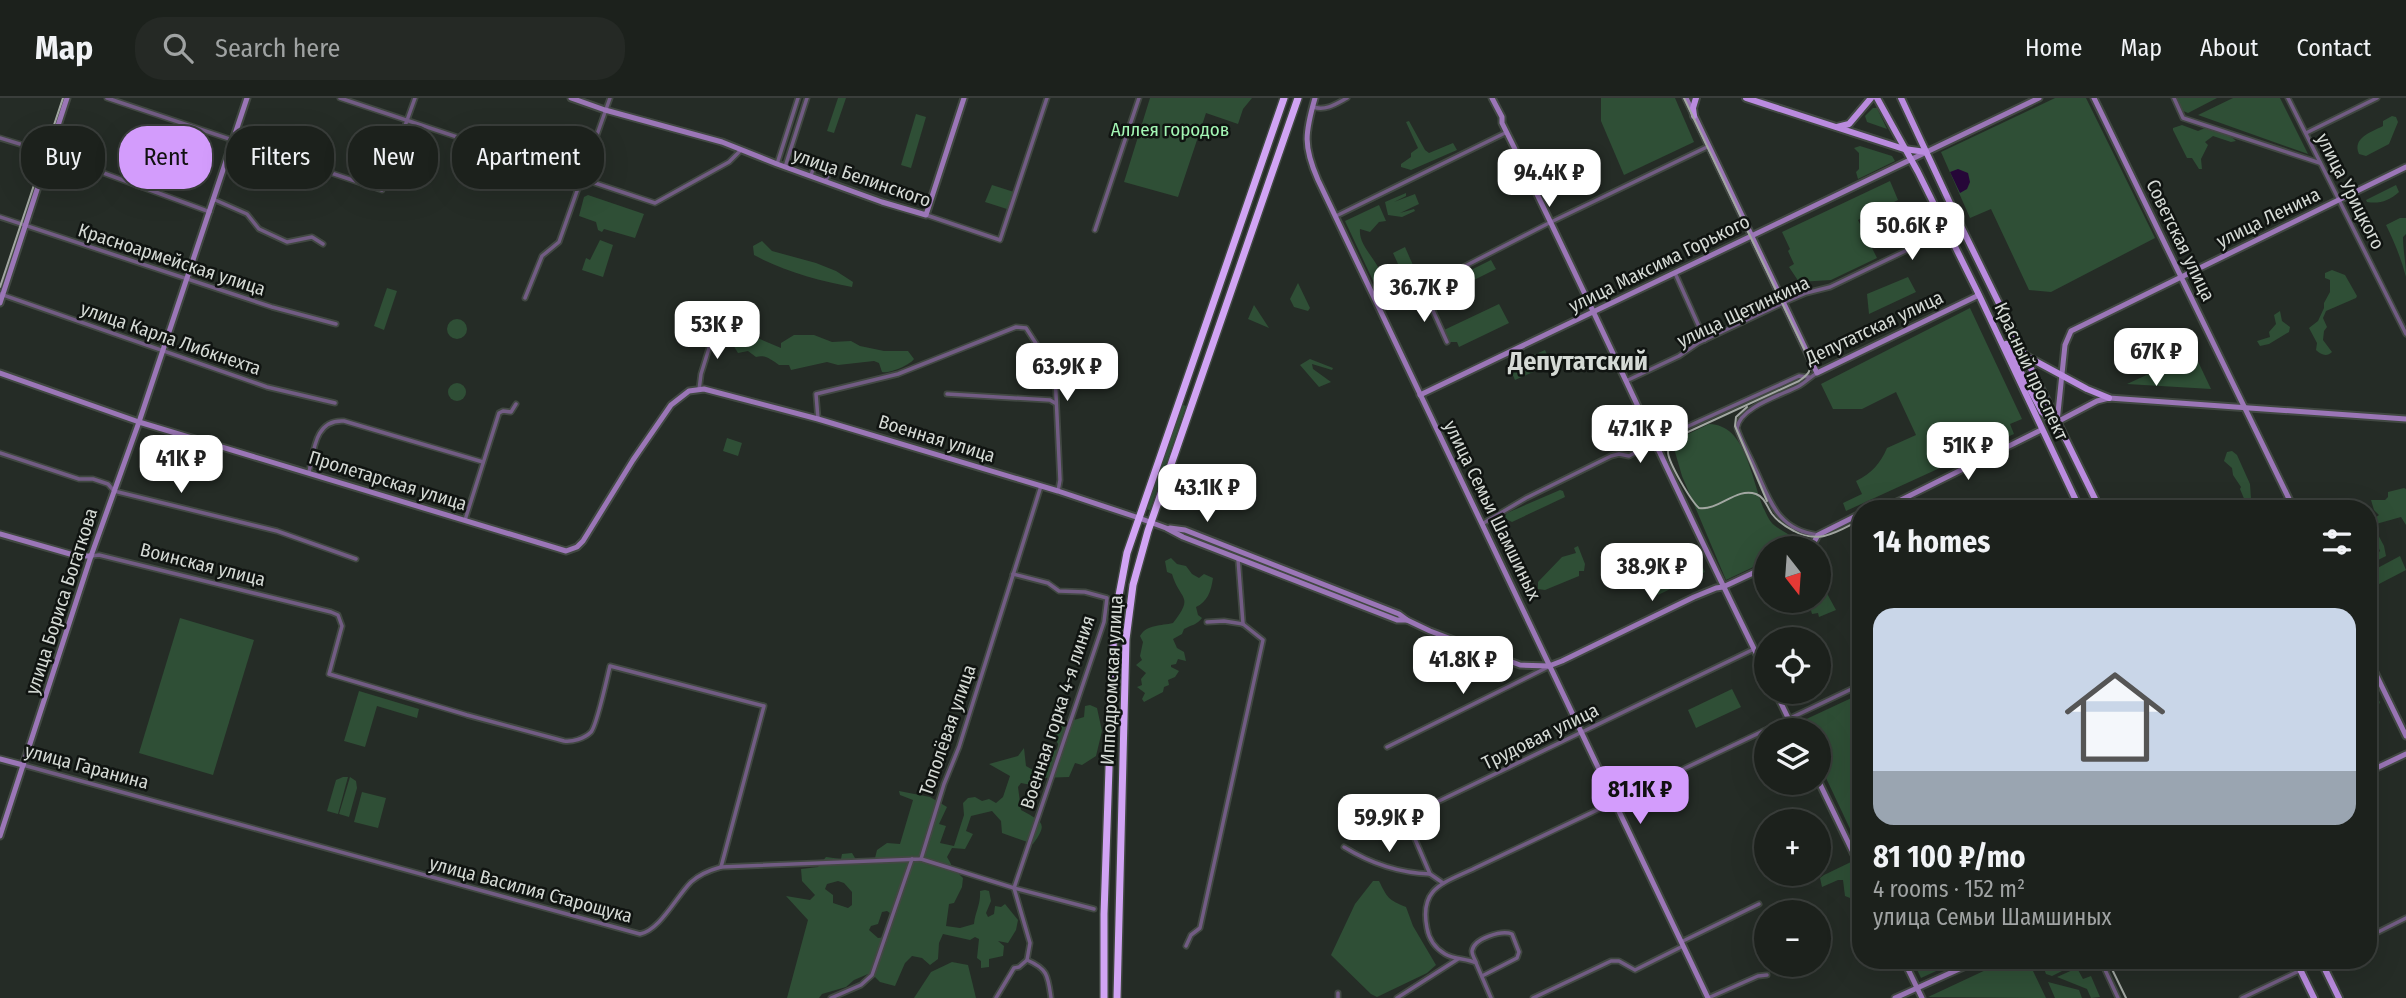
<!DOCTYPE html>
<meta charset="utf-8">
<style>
body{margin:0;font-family:"Fira Sans Condensed",sans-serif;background:#252925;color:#f1f3f6;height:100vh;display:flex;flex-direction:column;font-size:26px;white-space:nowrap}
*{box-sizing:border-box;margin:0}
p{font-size:23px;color:#a0a3a3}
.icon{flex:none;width:38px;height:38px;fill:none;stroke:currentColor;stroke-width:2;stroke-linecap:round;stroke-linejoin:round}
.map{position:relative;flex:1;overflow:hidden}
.side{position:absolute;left:1852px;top:402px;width:525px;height:469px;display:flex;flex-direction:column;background:#1c211c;border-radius:28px;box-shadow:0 7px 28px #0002,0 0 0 2px #3a3e3b}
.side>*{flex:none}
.top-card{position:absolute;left:21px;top:28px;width:665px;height:63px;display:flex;gap:14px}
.needle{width:46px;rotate:163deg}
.tools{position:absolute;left:1754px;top:438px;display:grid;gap:14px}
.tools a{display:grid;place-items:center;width:77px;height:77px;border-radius:50%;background:#1c211c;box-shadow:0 7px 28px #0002,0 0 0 2px #3a3e3b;font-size:35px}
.price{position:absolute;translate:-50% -60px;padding:0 16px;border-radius:14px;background:#fff;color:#222;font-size:23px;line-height:46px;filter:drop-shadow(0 2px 4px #0008)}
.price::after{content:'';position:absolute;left:50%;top:42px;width:21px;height:16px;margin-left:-10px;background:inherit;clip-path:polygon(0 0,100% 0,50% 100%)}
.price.current{background:#d39cfc;color:#111}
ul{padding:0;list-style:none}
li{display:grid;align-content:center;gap:14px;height:371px;padding:0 21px}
li span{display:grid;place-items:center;height:217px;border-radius:21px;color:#555}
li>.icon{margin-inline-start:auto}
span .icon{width:126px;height:126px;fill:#fffc;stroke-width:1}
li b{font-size:30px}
h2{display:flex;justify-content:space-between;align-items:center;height:84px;padding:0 21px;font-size:30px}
.tag{padding:0 24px;border-radius:28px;background:#1c211c;box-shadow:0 7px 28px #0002,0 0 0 2px #3a3e3b;font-size:24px;line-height:63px}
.tag.current{background:#d39cfc;color:#111}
header{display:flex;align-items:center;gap:42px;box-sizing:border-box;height:98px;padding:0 35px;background:#1c211c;border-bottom:2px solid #3a3e3b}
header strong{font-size:33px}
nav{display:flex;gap:38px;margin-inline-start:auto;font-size:24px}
.search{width:490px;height:63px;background:#252925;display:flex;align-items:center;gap:18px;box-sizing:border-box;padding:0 24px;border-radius:28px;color:#a0a3a3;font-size:26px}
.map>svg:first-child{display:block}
.green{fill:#2f4f36;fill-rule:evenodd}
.water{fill:#260738}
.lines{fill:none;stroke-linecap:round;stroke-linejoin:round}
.street-casing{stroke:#414842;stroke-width:7}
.secondary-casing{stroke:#414842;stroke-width:9}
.primary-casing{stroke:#414842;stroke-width:10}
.highway-casing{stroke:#414842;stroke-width:10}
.street{stroke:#725c84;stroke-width:3.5}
.secondary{stroke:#9b76b7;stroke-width:5}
.primary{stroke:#ba8bdf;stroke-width:6}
.highway{stroke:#d1a4f4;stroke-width:7}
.tram{stroke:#a2a7a2;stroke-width:2}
.labels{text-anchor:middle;stroke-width:5;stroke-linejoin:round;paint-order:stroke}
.park-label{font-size:19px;fill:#a3f6b4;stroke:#101411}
.street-label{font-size:19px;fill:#d5dad5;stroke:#101411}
.district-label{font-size:26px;font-weight:bold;fill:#d5dad5;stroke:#101411}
</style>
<header>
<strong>Map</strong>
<div class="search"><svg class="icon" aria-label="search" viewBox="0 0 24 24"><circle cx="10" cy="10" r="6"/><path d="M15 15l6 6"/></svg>Search here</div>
<nav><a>Home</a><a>Map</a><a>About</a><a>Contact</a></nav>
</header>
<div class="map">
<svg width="2406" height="900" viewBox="0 0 2406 900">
<rect width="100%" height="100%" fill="#252c26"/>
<g class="green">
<polygon points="838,0 846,0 834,35 827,33"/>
<polygon points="1150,0 1252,0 1243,11 1238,26 1206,15 1178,99 1124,84"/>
<polygon points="1601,0 1675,0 1694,44 1624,77 1601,23"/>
<polygon points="2055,0 2086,0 2155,140 2051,194 2029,192 1991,111 1970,120 1941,54"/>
<polygon points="2175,0 2217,0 2188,15 2183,13"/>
<polygon points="2233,0 2280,0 2308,56 2198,17"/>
<polygon points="1873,10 1877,10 1887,31 1867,24 1865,18"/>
<polygon points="916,16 926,19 911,70 901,67"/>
<path d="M2392,18L2396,19L2398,24L2389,46L2366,58L2359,56C2352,40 2371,34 2383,28V23Z"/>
<polygon points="1409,23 1425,52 1429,55 1453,45 1457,52 1411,72 1401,69 1401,66 1411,59 1411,55 1418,50 1406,24"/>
<path d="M2182,27L2198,33L2205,30C2215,35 2229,35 2236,43L2231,44L2213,38L2205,44L2208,47L2201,61L2202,71H2199L2192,60H2187L2173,32V30Z"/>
<polygon points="1860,48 1892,58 1895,63 1858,81 1856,74 1859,71 1859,55 1854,50"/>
<polygon points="1890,83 1898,102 1858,122 1877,160 1831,182 1799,184 1789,169 1794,166 1788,153 1790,151 1782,134"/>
<polygon points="992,87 1014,94 1007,111 985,104"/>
<path d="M2396,87L2399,94C2389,103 2379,106 2367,104L2366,102Z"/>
<polygon points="1406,95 1406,98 1394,104 1415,96 1419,106 1400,115 1414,111 1415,113 1402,119 1388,117 1385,104"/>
<polygon points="588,97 644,116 635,140 604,131 602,134 598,132 596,124 579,118 584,99"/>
<path d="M1379,107L1386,123L1379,124L1370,134L1360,131C1358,151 1383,164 1382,185L1376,189L1345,123Z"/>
<path d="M2400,120H2406V136L2403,139C2403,152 2406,165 2406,179C2401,160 2394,143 2386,127Z"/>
<polygon points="600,142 613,147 603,179 582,172 586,160 590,162"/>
<path d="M762,143L772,153L816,165L836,173L853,184L852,189C820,183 783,173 754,157L753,148Z"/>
<polygon points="1405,149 1416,174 1404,179 1393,155"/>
<polygon points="1491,162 1496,171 1472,183 1467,174"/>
<path d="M2332,172L2345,177L2357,198L2356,200L2326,213L2323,220L2327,229L2324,233L2323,242L2332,254C2327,259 2321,257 2316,252L2317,245L2309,230L2318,223L2324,210V205L2330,194V182L2325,180V175Z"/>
<polygon points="1908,179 1916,194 1869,216 1867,196"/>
<polygon points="1298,185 1310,210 1308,213 1294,209 1290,201"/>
<polygon points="387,190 397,193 384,232 374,228"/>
<polygon points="1499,206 1509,225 1459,249 1457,244 1450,244 1444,232"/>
<polygon points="1254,207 1269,230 1248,221"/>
<path d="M1970,210L2022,321L2010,326L2014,336L1846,413L1843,405L1862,396L1856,383C1872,375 1880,366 1887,350L1916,337L1896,294L1862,311H1833L1821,286Z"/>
<polygon points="2280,213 2282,223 2290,229 2289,234 2269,246 2260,248 2257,243 2270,239 2269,234 2276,226 2274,217"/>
<circle cx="457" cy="231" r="10"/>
<path d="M731,233L755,239L781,250V245L794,237H814L832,244L851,243L860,248L884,253H908L914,261C910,267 889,276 882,274L879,265L874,263L838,267L827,264L791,272L789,267H779C772,262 765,256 756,259L748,253L738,255L730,242L726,239V234Z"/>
<polygon points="1545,252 1551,266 1515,282 1509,268"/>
<polygon points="2194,255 2211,291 2127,286"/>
<polygon points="1310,261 1333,270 1332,272 1312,266 1313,271 1331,284 1319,289 1300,267"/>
<circle cx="457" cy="294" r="9"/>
<polygon points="1181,306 1186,308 1150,412 1146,411"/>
<path d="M1709,326C1752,327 1751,396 1771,424C1776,430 1787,435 1794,440L1784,445L1785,450H1766V463L1726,482L1682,378L1673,347L1678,341Z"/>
<polygon points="727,340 742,345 738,358 723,353"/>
<polygon points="2232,353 2237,357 2250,386 2251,401 2258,411 2248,410 2240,391 2241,389 2233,377 2232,370 2224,363 2227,354"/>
<polygon points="2404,390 2406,391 2406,427 2401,419 2376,426 2374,429 2384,448 2386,458 2368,467 2368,457 2374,459 2380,453 2368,425 2368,418 2375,420 2379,417 2374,412 2371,402 2385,402 2388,399 2388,394"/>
<polygon points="1560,392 1563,393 1565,399 1512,424 1504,420 1507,415"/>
<polygon points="1578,448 1585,466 1584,473 1579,473 1579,478 1545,492 1538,491 1538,484 1562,459 1576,455 1574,450"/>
<polygon points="1697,457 1705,474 1658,497 1652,485 1683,464 1689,466 1694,464 1694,459"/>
<polygon points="2400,458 2406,472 2379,486 2372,473"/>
<path d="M1171,460L1177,466L1186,468L1192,476L1199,480L1204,476L1213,480C1211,494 1207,504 1196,509L1198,517L1202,520C1197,527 1191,527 1184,531L1182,536L1173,541L1177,550L1184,554L1186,563L1178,561L1176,566L1171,567V569L1179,573L1175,579L1168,582L1169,587L1164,589L1163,594L1144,604L1142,601L1145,595L1137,589L1142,587L1141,581L1146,575L1136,567L1142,562L1140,558L1143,544L1140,538C1147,526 1161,528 1173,525C1195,497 1180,503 1172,476L1167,474L1165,463Z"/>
<polygon points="1818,479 1836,512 1819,519 1818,515 1812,516 1809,505 1811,502 1818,502"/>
<polygon points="180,520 254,542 213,677 139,655"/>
<polygon points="1732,591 1741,609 1696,630 1688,612"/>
<polygon points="359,593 419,611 417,620 377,608 365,649 344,643"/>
<polygon points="1860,596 1860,752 1818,663 1818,632 1803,632 1800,624"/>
<polygon points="2377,600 2380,604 2378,609 2369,614 2379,639 2376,643 2368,644 2368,606"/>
<path d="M1090,607L1097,610L1102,633L1096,658L1082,667L1075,665L1069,679L1041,680L1038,684L1031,687L1021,685L1018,689L1021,712C1042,724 1049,724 1033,746L1002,735L1001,723L992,713L971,718L966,733L973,736L965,751L952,750L947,759L951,766V772L958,775L963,780L962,789L954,805L949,806L946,828L960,830L974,826C975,814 981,806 980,793L985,792L989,793L991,803L986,815L988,819L994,816L995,808L1001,809L1005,806L1018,822L1016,832L1008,845L998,843L1004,848L1003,858L989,861V869L981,870V863L977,860L979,841L975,839L970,842L943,836L939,845L938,861L930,867L922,860L912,858L905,865L895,888L880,884L873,877L868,876L854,882L846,889L822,896L819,900H787L808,822L786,798L810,802L815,797L802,783L801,771L818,769L826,759L841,761L842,756L852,755L858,765L874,764L877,752L887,745L900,746L913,702L900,697L899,693L930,699L947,709L939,726L946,728L940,745L954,748L964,717L963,705L968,700L975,699L982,703L989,701L996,705L1003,699L1010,678L989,666L1018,658L1024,650L1026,668L1033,672L1038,671L1044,663L1047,653L1051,656L1057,651L1058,646L1053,637L1055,629L1062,622L1072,626L1074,622L1084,619L1085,608ZM838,783L844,785L852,794V807L848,810L833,805V797L825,791L827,786ZM887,813L894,818L886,839L878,840L869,832L871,828L878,826L882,814Z"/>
<polygon points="343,679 348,679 338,716 327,713 336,682"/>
<polygon points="350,679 356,683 357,690 349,719 339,716"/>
<polygon points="362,694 386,700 378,730 354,724"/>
<polygon points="1853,763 1860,777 1860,791 1850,800 1845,798 1843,782 1838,782 1822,789 1820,780 1824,777"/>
<path d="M1373,783H1379C1387,799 1388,802 1406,809L1413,828L1436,867L1427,875L1377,899L1371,896L1331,857L1355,806Z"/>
<polygon points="1913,863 1958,863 1921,880"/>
<polygon points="2005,863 2017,863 2021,871 2033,873 2046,900 1928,899"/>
<polygon points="2041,863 2082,863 2052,878 2046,876"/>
<polygon points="952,864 968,867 976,900 914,900 931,874"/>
<polygon points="2077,870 2083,881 2091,878 2100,899 2091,900 2087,891 2057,879"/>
<polygon points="2048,884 2079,892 2082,900 2055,900"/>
</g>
<polygon class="water" points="1958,71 1968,75 1970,84 1967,91 1960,95 1950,74"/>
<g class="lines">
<g class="street-casing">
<g id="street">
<polyline points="107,0 382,92 415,0"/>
<polyline points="340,0 655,105 729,64 740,53"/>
<polyline points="2174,0 2183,20 2320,65"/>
<polyline points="2288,0 2406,236"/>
<path d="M1313,9C1326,13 1336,6 1347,0"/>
<polyline points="2306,35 2377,0"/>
<polyline points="0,40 49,55 210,114"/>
<polyline points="777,66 798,0"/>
<polyline points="785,69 807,0"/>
<polyline points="811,77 815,66"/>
<polyline points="826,83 830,71"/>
<polyline points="213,101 247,116 259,131 287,144 312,139 323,146"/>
<polyline points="926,117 1000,142 1047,0"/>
<polyline points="1336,118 1507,34"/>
<polyline points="0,119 272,209 336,226"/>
<polyline points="1095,132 1139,0"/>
<polyline points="1675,175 1705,242"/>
<polyline points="0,196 267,289 335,305"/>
<polyline points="525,200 542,158 559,144 610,0"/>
<polyline points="1447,244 1425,195 1428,187 1551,124 1709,48"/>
<path d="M1817,275C1810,279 1806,284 1799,288C1782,297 1740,309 1737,330C1741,343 1749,356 1755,370C1770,402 1777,432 1818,437"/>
<polyline points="1626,283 1679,258 1698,245 1785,204 1806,195 1830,189 1947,133"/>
<polyline points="699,292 701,276 715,231"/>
<polyline points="947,296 1050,302 1055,305"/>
<polyline points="818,321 816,296 898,276 1016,229 1026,230 1055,275 1060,382 1058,393"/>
<polyline points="0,355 79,381 93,381 108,386 114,393 277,433 356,461"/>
<path d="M309,374C314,352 315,321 344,323L483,364"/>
<polyline points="465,422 499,315 503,313 511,314 516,306"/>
<polyline points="1482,426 1526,400 1611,358 1619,356 1629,358 1662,340 1799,278 1809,279"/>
<path d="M91,458L99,457L331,514L338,517L342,528L329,576L467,617L564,643C572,644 584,641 591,634C597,627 607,580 610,568L764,608L721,769"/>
<polyline points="1238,461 1243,526"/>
<polyline points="1207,524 1224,523 1243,526"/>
<polyline points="1387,649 1548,569"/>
<path d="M23,667L640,836C660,832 676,799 691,784C700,776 710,772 721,769L921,761L944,686L959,649L1041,388"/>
<path d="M1344,749C1370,765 1399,775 1430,776"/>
<polyline points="921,761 1014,790 1094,811"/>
<polyline points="1443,785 1430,776 1409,727 1412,716 1754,551"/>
<polyline points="2368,839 2406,820"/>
<polyline points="1681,844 1759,806"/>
<polyline points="1186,848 1191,837 1200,830 1263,542 1243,526"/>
<path d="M1027,862C1048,871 1048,878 1051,900"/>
<polyline points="2101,863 2118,900"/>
<path d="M1476,864C1474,860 1472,857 1472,853C1474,840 1502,832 1512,836L1519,854L1517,860L1482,878"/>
<polyline points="1338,895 1338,900"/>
<polyline points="831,900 861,887 872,877 912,761"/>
<polyline points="996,900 1014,870 1019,869 1027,862 1030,845 1014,790 1104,524 1107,500 1085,494 1059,493 1048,485 1013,476"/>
<polyline points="1397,900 1458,861"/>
<path d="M1491,900L1476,865C1466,860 1455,862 1445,856C1435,850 1429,842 1427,830C1419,789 1444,785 1475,770L1860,587"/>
<polyline points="1533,900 1611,863 1619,863 1635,872 1683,848"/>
<polyline points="1708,900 1758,878 1767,877"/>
<polyline points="2242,900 2320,863"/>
</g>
</g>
<g class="secondary-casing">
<g id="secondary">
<polyline points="571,0 605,12 722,44 777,66 882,104 926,117 964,0"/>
<path d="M1315,0C1305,35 1303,48 1318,82L1708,900"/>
<path d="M1492,0L1502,19V25C1593,207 1675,393 1766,575"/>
<polyline points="1686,0 1817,275 1979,197"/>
<polyline points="2094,0 2294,411"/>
<polyline points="0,205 67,0"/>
<polyline points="0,275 139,324 566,453 577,449 583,443 633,362 671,307 689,293 704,291 818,321 1058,393 1139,420 1166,430 1183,439 1397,522 1407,522"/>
<polyline points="1420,297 2039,0"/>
<polyline points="2057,324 2065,247 2071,233 2406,69"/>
<polyline points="2057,324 2097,303 2109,300 2406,321"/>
<polyline points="1875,411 1882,411 1901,402 2041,332"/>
<polyline points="1170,430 1185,432 1399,516 1407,522 1430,533 1520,567 1549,568 1562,563 1694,499 1716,490 1723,489 1766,469"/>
<polyline points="0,436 77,458 91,458"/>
<polyline points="1806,450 1814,444 1818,437 1860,416"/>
<polyline points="2368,560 2406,638"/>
<polyline points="1775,593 1794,632"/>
<polyline points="0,661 23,667"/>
<polyline points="2368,674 2406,656"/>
<polyline points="1818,682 1860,769"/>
<polyline points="0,738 91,458 139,324 247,0"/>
<polyline points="1904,863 1922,900"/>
<polyline points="1895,900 1977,863"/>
</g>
</g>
<g class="primary-casing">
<g id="primary">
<polyline points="1746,0 1904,51 1926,54"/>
<polyline points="1877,0 1918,74 1979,197 2080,411"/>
<polyline points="1901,0 1957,120 2100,411"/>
<polyline points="1694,18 1693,10 1696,0"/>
<polyline points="1837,29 1849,26 1871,0"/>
<polyline points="2006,246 2042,314 2048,320 2057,324"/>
<polyline points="2026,258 2087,291 2109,300"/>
<polyline points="2296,863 2314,900"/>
<polyline points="2321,863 2339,900"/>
</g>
</g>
<g class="highway-casing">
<g id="highway">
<polyline points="1104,900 1104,816 1114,524 1127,455 1284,0"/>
<polyline points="1117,900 1126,541 1133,487 1148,433 1298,0"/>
</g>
</g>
<use href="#street" class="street"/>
<use href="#secondary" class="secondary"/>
<use href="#primary" class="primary"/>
<use href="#highway" class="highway"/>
<g class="tram">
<path d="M1684,0L1810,263C1812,274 1807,277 1799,283L1677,339C1673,343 1669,348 1668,354C1668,364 1691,403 1699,410C1719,413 1736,389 1756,396C1765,399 1767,409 1772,416C1778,424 1786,429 1794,433C1819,447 1838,433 1860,422"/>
<polyline points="0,189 63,0"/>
<polyline points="1747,309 1736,319 1735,328 1767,403"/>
<polyline points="2108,863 2126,900"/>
</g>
</g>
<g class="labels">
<g class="park-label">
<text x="1170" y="38">Аллея городов</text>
</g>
<g class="street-label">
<text transform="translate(862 79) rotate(19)" y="7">улица Белинского</text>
<text transform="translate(2351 93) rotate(63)" y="7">улица Урицкого</text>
<text transform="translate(2268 119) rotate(-26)" y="7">улица Ленина</text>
<text transform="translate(2181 142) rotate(64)" y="7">Советская улица</text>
<text transform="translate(172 161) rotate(18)" y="7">Красноармейская улица</text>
<text transform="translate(1659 165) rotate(-26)" y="7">улица Максима Горького</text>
<text transform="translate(1743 213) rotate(-25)" y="7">улица Щетинкина</text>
<text transform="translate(1874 229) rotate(-25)" y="7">Депутатская улица</text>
<text transform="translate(171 240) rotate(19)" y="7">улица Карла Либкнехта</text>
<text transform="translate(2032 273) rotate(65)" y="7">Красный проспект</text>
<text transform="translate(937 340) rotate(17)" y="7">Военная улица</text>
<text transform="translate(388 382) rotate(17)" y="7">Пролетарская улица</text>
<text transform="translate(1493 412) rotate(64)" y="7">улица Семьи Шамшиных</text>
<text transform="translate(203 466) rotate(14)" y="7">Воинская улица</text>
<text transform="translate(61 503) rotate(-72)" y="7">улица Бориса Богаткова</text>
<text transform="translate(1111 582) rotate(-87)" y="7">Ипподромская улица</text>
<text transform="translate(1057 614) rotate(-72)" y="7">Военная горка 4-я линия</text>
<text transform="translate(947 632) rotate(-71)" y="7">Тополёвая улица</text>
<text transform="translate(1540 638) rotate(-26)" y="7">Трудовая улица</text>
<text transform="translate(87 668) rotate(15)" y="7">улица Гаранина</text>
<text transform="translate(531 791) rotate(15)" y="7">улица Василия Старощука</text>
</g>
<g class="district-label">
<text x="1578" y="272">Депутатский</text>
</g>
</g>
</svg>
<div class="tools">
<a><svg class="needle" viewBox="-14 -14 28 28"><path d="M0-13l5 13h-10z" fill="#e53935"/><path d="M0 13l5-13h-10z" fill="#a0a3a3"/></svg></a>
<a><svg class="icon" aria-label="locate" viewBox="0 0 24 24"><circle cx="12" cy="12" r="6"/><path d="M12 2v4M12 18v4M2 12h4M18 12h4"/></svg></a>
<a><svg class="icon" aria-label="layers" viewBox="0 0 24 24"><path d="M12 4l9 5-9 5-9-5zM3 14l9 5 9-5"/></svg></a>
<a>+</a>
<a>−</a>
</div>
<b class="price" style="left:1549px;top:111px">94.4K ₽</b>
<b class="price" style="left:1912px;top:164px">50.6K ₽</b>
<b class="price" style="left:1424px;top:226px">36.7K ₽</b>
<b class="price" style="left:717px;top:263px">53K ₽</b>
<b class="price" style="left:2156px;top:290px">67K ₽</b>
<b class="price" style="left:1067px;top:305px">63.9K ₽</b>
<b class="price" style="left:1640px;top:367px">47.1K ₽</b>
<b class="price" style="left:1968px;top:384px">51K ₽</b>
<b class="price" style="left:181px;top:397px">41K ₽</b>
<b class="price" style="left:1207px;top:426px">43.1K ₽</b>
<b class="price" style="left:1652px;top:505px">38.9K ₽</b>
<b class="price" style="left:1463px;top:598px">41.8K ₽</b>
<b class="price current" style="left:1640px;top:728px">81.1K ₽</b>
<b class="price" style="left:1389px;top:756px">59.9K ₽</b>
<div class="top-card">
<a class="tag">Buy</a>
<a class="tag current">Rent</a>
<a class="tag">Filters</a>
<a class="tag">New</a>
<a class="tag">Apartment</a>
</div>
<section class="side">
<h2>14 homes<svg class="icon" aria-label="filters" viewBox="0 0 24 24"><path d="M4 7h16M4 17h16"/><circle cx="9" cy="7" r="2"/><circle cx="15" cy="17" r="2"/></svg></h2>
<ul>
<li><span style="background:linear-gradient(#c9d6e8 75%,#9aa5b1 0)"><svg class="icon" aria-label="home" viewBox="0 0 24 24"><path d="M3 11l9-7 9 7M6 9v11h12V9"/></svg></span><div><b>81 100 ₽/mo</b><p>4 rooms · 152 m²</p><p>улица Семьи Шамшиных</p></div></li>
</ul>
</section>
</div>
